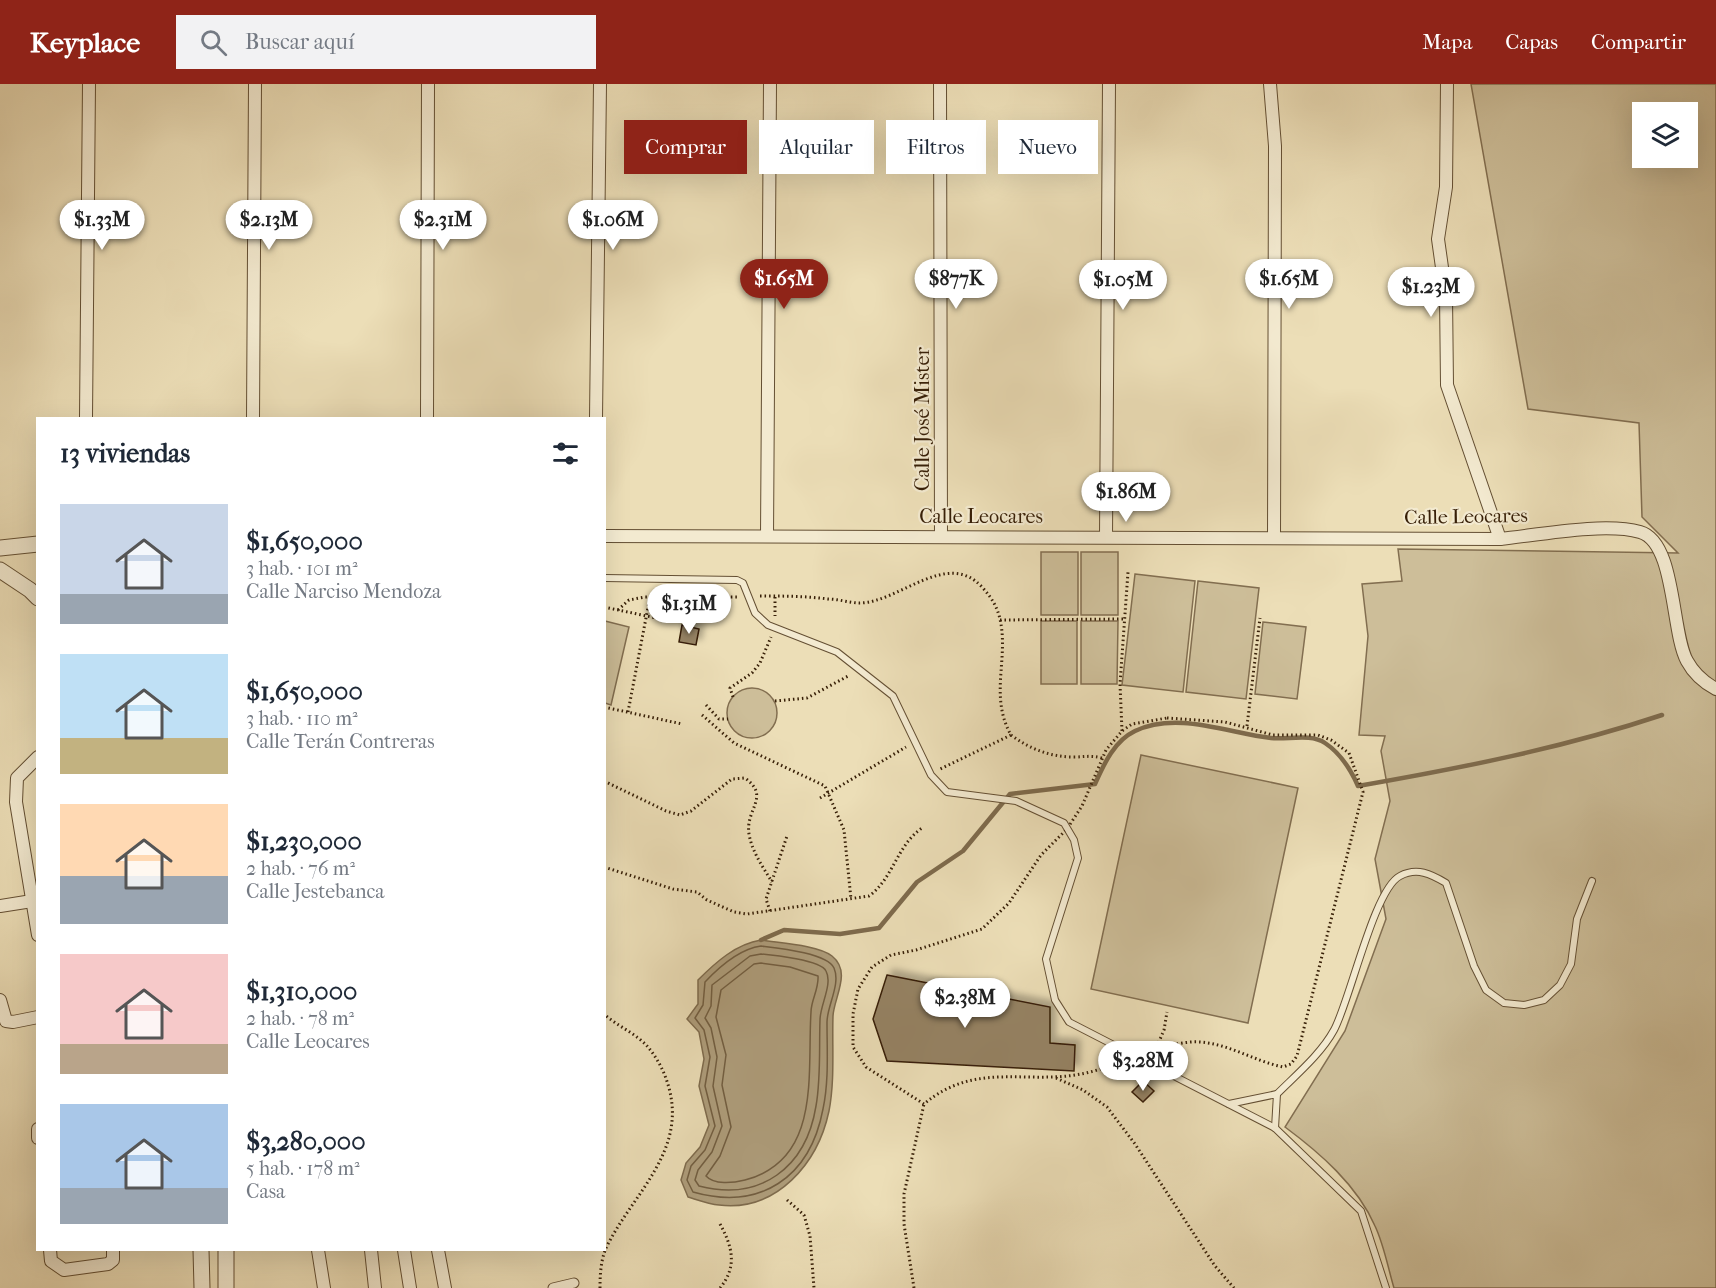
<!DOCTYPE html>
<html lang="es">
<meta charset="utf-8">
<style>
body{margin:0;font-family:"IM FELL French Canon",serif;background:#f2f2f3;color:#1f2937;height:100vh;display:flex;flex-direction:column;font-size:22px;white-space:nowrap}
*{box-sizing:border-box;margin:0}
p{font-size:20px;color:#747a83}
.icon{flex:none;width:33px;height:33px;fill:none;stroke:currentColor;stroke-width:2;stroke-linecap:round;stroke-linejoin:round}
.map{position:relative;flex:1;overflow:hidden}
.details{position:absolute;left:36px;top:333px;width:570px;height:834px;display:flex;flex-direction:column;background:#fff;border-radius:0px;box-shadow:0 6px 24px #0002}
.details>*{flex:none}
.hud{position:absolute;left:624px;top:36px;width:570px;height:54px;display:flex;gap:12px}
.tools{position:absolute;left:1632px;top:18px;display:grid;gap:12px}
.tools a{display:grid;place-items:center;width:66px;height:66px;border-radius:0px;background:#fff;box-shadow:0 6px 24px #0002;font-size:30px}
.price{position:absolute;translate:-50% -51px;padding:0 14px;border-radius:21px;background:#fff;color:#222;font-size:20px;line-height:39px;filter:drop-shadow(0 2px 3px #0008)}
.price::after{content:'';position:absolute;left:50%;top:36px;width:18px;height:14px;margin-left:-9px;background:inherit;clip-path:polygon(0 0,100% 0,50% 100%)}
.price.current{background:#8f2418;color:#fff}
ul{padding:0;list-style:none}
li{display:flex;align-items:center;gap:18px;height:150px;padding:0 24px}
li span{display:grid;place-items:center;flex:none;width:168px;height:120px;border-radius:0px;color:#555}
li>.icon{margin-inline-start:auto}
span .icon{width:72px;height:72px;fill:#fffc;stroke-width:1}
li b{font-size:26px}
h2{display:flex;justify-content:space-between;align-items:center;height:72px;padding:0 24px;font-size:26px}
.tag{padding:0 21px;border-radius:0px;background:#fff;box-shadow:0 6px 24px #0002;font-size:21px;line-height:54px}
.tag.current{background:#8f2418;color:#fff}
header{display:flex;align-items:center;gap:36px;box-sizing:border-box;height:84px;padding:0 30px;background:#8f2418;color:#fff}
header strong{font-size:28px}
nav{display:flex;gap:33px;margin-inline-start:auto;font-size:21px}
.search{width:420px;height:54px;background:#f2f2f3;display:flex;align-items:center;gap:15px;box-sizing:border-box;padding:0 21px;border-radius:0px;color:#747a83;font-size:22px}
.map>svg:first-child{display:block}
.green{fill:#cdbe99;stroke:#826e50;stroke-width:1.5;fill-rule:evenodd}
.water{fill:#ae9d7b;stroke:#7e6b4d;stroke-width:1.5}
.lines{fill:none;stroke-linecap:round;stroke-linejoin:round}
.shore{stroke:#725e41;stroke-width:1.5}
.stream{stroke:#7e6b4d;stroke-width:4.5}
.building{fill:#958263;stroke:#371f07;stroke-width:1.5;filter:url(#shadow)}
.service-casing{stroke:#644f33;stroke-width:8}
.pedestrian-casing{stroke:#644f33;stroke-width:11}
.minor-casing{stroke:#644f33;stroke-width:14}
.tertiary-casing{stroke:#644f33;stroke-width:17}
.path{stroke:#371f07;stroke-width:3;stroke-dasharray:1.5 3;stroke-linecap:butt}
.service{stroke:#f3ead0;stroke-width:6}
.pedestrian{stroke:#f3ead0;stroke-width:9}
.minor{stroke:#f3ead0;stroke-width:12}
.tertiary{stroke:#f3ead0;stroke-width:15}
.labels{text-anchor:middle;stroke-width:4.5;stroke-linejoin:round;paint-order:stroke}
.street-label{font-size:20px;fill:#371f07;stroke:#f3ead0}
</style>
<header>
<strong>Keyplace</strong>
<div class="search"><svg class="icon" aria-label="search" viewBox="0 0 24 24"><circle cx="10" cy="10" r="6"/><path d="M15 15l6 6"/></svg>Buscar aquí</div>
<nav><a>Mapa</a><a>Capas</a><a>Compartir</a></nav>
</header>
<div class="map">
<svg width="1716" height="1204" viewBox="0 0 1716 1204">
<defs>
<filter id="shadow"><feDropShadow dx="5.5" dy="-5.5" stdDeviation="3" flood-color="#0004"/></filter>
</defs>
<rect width="100%" height="100%" fill="#ecdeb7"/>
<filter id="stains"><feTurbulence type="fractalNoise" baseFrequency=".00333" numOctaves="4"/><feColorMatrix values="0 0 0 0 .2 0 0 0 0 .09 0 0 0 0 .02 0 0 0 .5 -.17"/></filter>
<radialGradient id="worn" r=".72"><stop offset=".6" stop-color="#630" stop-opacity="0"/><stop offset="1" stop-color="#630" stop-opacity=".3"/></radialGradient>
<g class="green">
<path d="M1471,0H1716V1204H1394C1388,1184 1384,1161 1375,1142C1357,1101 1320,1069 1285,1043L1345,947L1386,835L1375,775L1390,717L1381,667L1385,652L1359,651L1368,552L1362,500L1402,497L1398,465L1678,469L1642,433L1639,339L1528,325ZM1642,28H1688V74H1642Z"/>
<rect x="1041" y="468" width="37" height="63"/>
<rect x="1081" y="468" width="37" height="63"/>
<polygon points="1135,490 1195,497 1183,608 1122,601"/>
<polygon points="1198,497 1259,504 1246,615 1186,608"/>
<polygon points="605,537 629,543 611,621 605,619"/>
<rect x="1041" y="537" width="36" height="63"/>
<polygon points="1081,537 1118,537 1117,600 1081,600"/>
<polygon points="1263,538 1306,543 1297,615 1255,610"/>
<circle cx="752" cy="629" r="25"/>
<polygon points="1141,671 1298,704 1248,939 1091,905"/>
</g>
<path class="water" d="M761,856C779,859 818,861 832,872C852,888 834,913 833,932C832,963 835,996 829,1027C818,1079 777,1128 719,1121C709,1120 698,1116 688,1113L681,1096L686,1079L700,1063L709,1041L699,1002L704,975L699,948L687,935L698,920V896C716,878 736,860 761,856Z"/>
<g class="lines">
<g class="shore">
<path d="M761,862C777,864 827,869 834,884C841,900 827,922 827,938C827,967 829,997 823,1025C810,1094 760,1127 693,1108L687,1096L691,1082L705,1066L715,1042L705,1002L710,973L704,946L695,934L703,921L705,898C720,882 739,865 761,862Z"/>
<path d="M761,870C773,871 821,876 826,887C833,900 820,921 820,936C819,964 821,994 816,1022C806,1084 760,1118 699,1102L695,1096L698,1086L712,1068L722,1042L713,1002L717,973L711,944L705,934L711,922L712,901L750,872Z"/>
<path d="M761,879L790,883L818,892C819,905 811,916 811,928C807,989 822,1076 745,1096C733,1099 714,1101 706,1092L720,1072L731,1043L722,1001L726,971L716,933L721,906L754,880Z"/>
</g>
<path class="stream" d="M761,856L784,846L840,850L879,844L917,798L963,767L1010,710L1095,700C1104,680 1114,657 1135,647C1177,627 1228,649 1271,654C1287,656 1311,649 1325,659C1340,669 1351,686 1358,702C1461,684 1563,664 1662,631"/>
</g>
<g class="building">
<polygon points="682,541 699,545 696,561 679,558"/>
<polygon points="887,891 1050,923 1050,959 1075,961 1074,987 887,977 873,935"/>
<polygon points="1143,997 1154,1007 1143,1018 1132,1008"/>
</g>
<g class="lines">
<g class="service-casing">
<g id="service">
<polyline points="604,494 737,496 743,499 755,529 768,541 837,568 893,612 931,691 947,708 1016,717 1064,739 1074,756 1078,774 1046,875 1055,916 1069,938 1275,1044 1361,1127 1386,1204"/>
<path d="M1277,1010C1296,991 1321,970 1334,946C1350,917 1374,805 1400,792C1417,783 1431,790 1446,799L1474,882L1486,906L1504,919L1524,921L1544,916L1560,901L1571,880L1577,835L1592,797"/>
<polyline points="1229,1020 1277,1010 1275,1044"/>
</g>
</g>
<g class="pedestrian-casing">
<polyline id="pedestrian" points="553,1204 574,1199"/>
</g>
<g class="minor-casing">
<g id="minor">
<polyline points="940,0 941,453"/>
<polyline points="1270,0 1275,62 1274,454"/>
<polyline points="1447,0 1446,103 1438,155 1446,212 1447,301 1500,455"/>
<polyline points="86,334 89,0"/>
<polyline points="253,334 255,0"/>
<polyline points="427,334 428,0"/>
<polyline points="596,334 600,0"/>
<path d="M604,452L1500,455C1538,451 1605,438 1640,448C1676,458 1671,548 1687,577C1694,590 1703,598 1716,605"/>
<polyline points="767,452 770,0"/>
<polyline points="1106,453 1109,0"/>
<polyline points="38,673 17,694 16,718 38,851"/>
<polyline points="0,822 32,817"/>
<polyline points="0,916 6,937 13,938 38,933"/>
<polyline points="38,1045 38,1054"/>
<polyline points="50,1166 51,1177 64,1186 108,1180 113,1176 113,1166"/>
<polyline points="318,1166 324,1204"/>
<polyline points="371,1166 375,1204"/>
<polyline points="404,1166 410,1204"/>
<polyline points="438,1166 445,1204"/>
</g>
</g>
<g class="tertiary-casing">
<g id="tertiary">
<polyline points="0,464 38,460"/>
<polyline points="0,486 30,506 38,514"/>
<polyline points="201,1166 202,1204"/>
<polyline points="226,1204 226,1166"/>
</g>
</g>
<g class="path">
<path d="M760,512C783,512 805,512 828,515C839,515 850,519 860,519C900,518 947,465 982,503C991,513 997,522 1000,535C1009,575 989,612 1011,651L938,686"/>
<polyline points="775,513 775,532"/>
<polyline points="604,523 656,534"/>
<polyline points="618,526 629,516 645,513 738,513"/>
<polyline points="1000,536 1124,535"/>
<polyline points="733,613 730,604 752,589 760,579 771,553"/>
<polyline points="775,617 807,614 850,591"/>
<polyline points="706,621 719,635 728,635"/>
<polyline points="604,623 682,640"/>
<polyline points="628,628 650,513"/>
<polyline points="702,631 734,659 825,702 844,746 851,815"/>
<path d="M1167,634L1225,638L1273,651H1318L1331,656L1349,669L1363,708L1297,972L1291,980L1283,983C1253,977 1223,956 1191,958C1155,961 1121,981 1086,989C1029,1002 976,976 924,1020L866,983L853,963V930L858,905L872,883L891,871L916,866L982,845L1009,819L1041,771L1067,745L1082,722L1106,666L1122,647L1132,640Z"/>
<polyline points="1247,642 1260,534"/>
<polyline points="1122,647 1120,600 1128,488"/>
<path d="M1011,651C1030,665 1050,673 1074,673C1084,673 1091,671 1102,674"/>
<path d="M604,697L666,727L680,731L691,727L732,695L745,694C771,713 745,725 749,750C752,768 763,783 772,798"/>
<polyline points="820,714 906,663"/>
<path d="M604,783L673,805L697,808L707,816L734,828L747,830L869,812C893,795 897,761 922,744"/>
<polyline points="770,827 766,815 787,752"/>
<polyline points="1155,967 1164,946 1167,928"/>
<polyline points="1056,994 1083,1006 1107,1023 1135,1060 1215,1182 1234,1204"/>
<polyline points="787,1116 804,1131 810,1152 814,1204"/>
<path d="M720,1140C732,1162 738,1182 720,1204"/>
<path d="M600,1204C600,1189 601,1173 608,1160C635,1108 686,1067 669,1004C665,989 658,975 648,963C637,950 617,942 604,930"/>
<polyline points="914,1204 904,1140 904,1110 924,1020"/>
</g>
<use href="#service" class="service"/>
<use href="#pedestrian" class="pedestrian"/>
<use href="#minor" class="minor"/>
<use href="#tertiary" class="tertiary"/>
</g>
<g class="labels">
<g class="street-label">
<text transform="translate(922 335) rotate(-90)" y="7">Calle José Mister</text>
<text x="981" y="439">Calle Leocares</text>
<text transform="translate(1466 432) rotate(-1)" y="7">Calle Leocares</text>
</g>
</g>
<rect width="100%" height="100%" filter="url(#stains)"/>
<rect width="100%" height="100%" fill="url(#worn)"/>
</svg>
<div class="tools">
<a><svg class="icon" aria-label="layers" viewBox="0 0 24 24"><path d="M12 4l9 5-9 5-9-5zM3 14l9 5 9-5"/></svg></a>
</div>
<b class="price" style="left:102px;top:167px">$1.33M</b>
<b class="price" style="left:269px;top:167px">$2.13M</b>
<b class="price" style="left:443px;top:167px">$2.31M</b>
<b class="price" style="left:613px;top:167px">$1.06M</b>
<b class="price current" style="left:784px;top:226px">$1.65M</b>
<b class="price" style="left:956px;top:226px">$877K</b>
<b class="price" style="left:1289px;top:226px">$1.65M</b>
<b class="price" style="left:1123px;top:227px">$1.05M</b>
<b class="price" style="left:1431px;top:234px">$1.23M</b>
<b class="price" style="left:1126px;top:439px">$1.86M</b>
<b class="price" style="left:689px;top:551px">$1.31M</b>
<b class="price" style="left:965px;top:945px">$2.38M</b>
<b class="price" style="left:1143px;top:1008px">$3.28M</b>
<div class="hud">
<a class="tag current">Comprar</a>
<a class="tag">Alquilar</a>
<a class="tag">Filtros</a>
<a class="tag">Nuevo</a>
</div>
<section class="details">
<h2>13 viviendas<svg class="icon" aria-label="filters" viewBox="0 0 24 24"><path d="M4 7h16M4 17h16"/><circle cx="9" cy="7" r="2"/><circle cx="15" cy="17" r="2"/></svg></h2>
<ul>
<li><span style="background:linear-gradient(#c9d6e8 75%,#9aa5b1 0)"><svg class="icon" aria-label="home" viewBox="0 0 24 24"><path d="M3 11l9-7 9 7M6 9v11h12V9"/></svg></span><div><b>$1,650,000</b><p>3 hab. · 101 m²</p><p>Calle Narciso Mendoza</p></div></li>
<li><span style="background:linear-gradient(#bfe0f5 70%,#c2b280 0)"><svg class="icon" aria-label="home" viewBox="0 0 24 24"><path d="M3 11l9-7 9 7M6 9v11h12V9"/></svg></span><div><b>$1,650,000</b><p>3 hab. · 110 m²</p><p>Calle Terán Contreras</p></div></li>
<li><span style="background:linear-gradient(#ffd9b3 60%,#9aa5b1 0)"><svg class="icon" aria-label="home" viewBox="0 0 24 24"><path d="M3 11l9-7 9 7M6 9v11h12V9"/></svg></span><div><b>$1,230,000</b><p>2 hab. · 76 m²</p><p>Calle Jestebanca</p></div></li>
<li><span style="background:linear-gradient(#f6c9c9 75%,#b9a48a 0)"><svg class="icon" aria-label="home" viewBox="0 0 24 24"><path d="M3 11l9-7 9 7M6 9v11h12V9"/></svg></span><div><b>$1,310,000</b><p>2 hab. · 78 m²</p><p>Calle Leocares</p></div></li>
<li><span style="background:linear-gradient(#a9c7e8 70%,#9aa5b1 0)"><svg class="icon" aria-label="home" viewBox="0 0 24 24"><path d="M3 11l9-7 9 7M6 9v11h12V9"/></svg></span><div><b>$3,280,000</b><p>5 hab. · 178 m²</p><p>Casa</p></div></li>
</ul>
</section>
</div>
